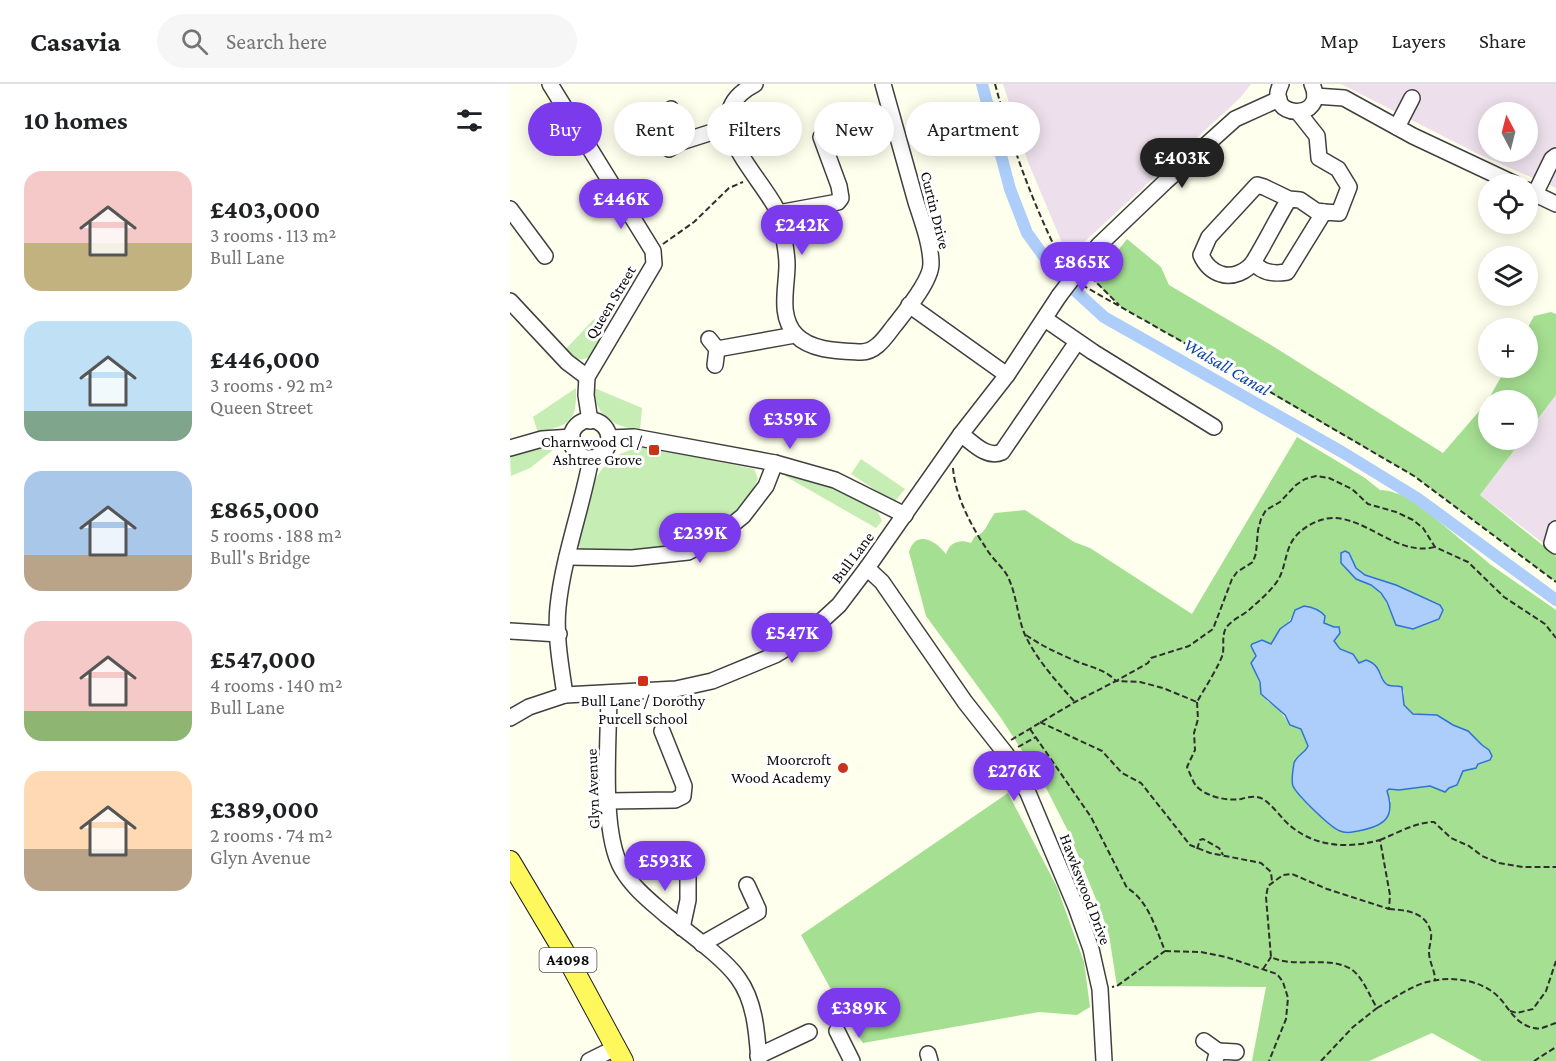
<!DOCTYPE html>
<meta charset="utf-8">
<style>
body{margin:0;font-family:"Crimson Pro",serif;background:#f6f6f6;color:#202124;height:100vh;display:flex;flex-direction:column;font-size:22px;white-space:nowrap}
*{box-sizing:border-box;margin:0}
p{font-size:20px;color:#757577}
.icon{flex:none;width:33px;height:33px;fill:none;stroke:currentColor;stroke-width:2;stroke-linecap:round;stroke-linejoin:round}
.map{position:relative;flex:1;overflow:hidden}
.panel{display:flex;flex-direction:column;background:#fff;width:510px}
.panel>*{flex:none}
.hud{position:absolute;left:18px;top:18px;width:570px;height:54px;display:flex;gap:12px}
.needle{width:39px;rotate:353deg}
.fabs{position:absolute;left:968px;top:18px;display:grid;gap:12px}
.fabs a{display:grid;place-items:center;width:60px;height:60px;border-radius:50%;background:#fff;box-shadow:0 3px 15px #0003;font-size:30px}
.price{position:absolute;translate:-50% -51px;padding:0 14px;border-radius:21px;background:#7c3aed;color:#fff;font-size:20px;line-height:39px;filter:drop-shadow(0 2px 3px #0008)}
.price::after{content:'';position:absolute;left:50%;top:36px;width:18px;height:14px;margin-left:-9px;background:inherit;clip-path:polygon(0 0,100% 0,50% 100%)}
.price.selected{background:#222;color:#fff}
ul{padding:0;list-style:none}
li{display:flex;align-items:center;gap:18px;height:150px;padding:0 24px}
li span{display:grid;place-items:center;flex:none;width:168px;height:120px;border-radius:18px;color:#555}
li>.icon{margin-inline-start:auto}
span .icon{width:72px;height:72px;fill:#fffc;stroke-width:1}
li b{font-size:26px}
h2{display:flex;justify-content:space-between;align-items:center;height:72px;padding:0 24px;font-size:26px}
.chip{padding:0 21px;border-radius:27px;background:#fff;box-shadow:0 3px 15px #0003;font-size:21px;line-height:54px}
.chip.selected{background:#7c3aed;color:#fff}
header{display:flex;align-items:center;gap:36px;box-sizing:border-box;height:84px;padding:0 30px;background:#fff;border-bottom:2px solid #e0e0e0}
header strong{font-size:28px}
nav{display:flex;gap:33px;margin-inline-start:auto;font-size:21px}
.search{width:420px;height:54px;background:#f6f6f6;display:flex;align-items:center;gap:15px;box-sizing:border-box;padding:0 21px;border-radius:33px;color:#757577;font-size:22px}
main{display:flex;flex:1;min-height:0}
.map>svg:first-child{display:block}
.industrial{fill:#ede0ec;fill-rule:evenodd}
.green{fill:#c6edb3}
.forest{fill:#a5df91;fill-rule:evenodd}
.water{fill:#adcefb;stroke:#2e72d8;stroke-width:1.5}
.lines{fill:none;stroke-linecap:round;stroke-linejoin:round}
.canal{stroke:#adcefb;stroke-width:12}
.minor-casing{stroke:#404040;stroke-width:18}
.major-casing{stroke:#1e1e1e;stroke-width:22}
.path{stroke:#2f2f2f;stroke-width:2;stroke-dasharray:6 3;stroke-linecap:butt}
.minor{stroke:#fff;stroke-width:15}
.major{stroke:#fff85d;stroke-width:20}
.minor-bridge-casing{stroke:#404040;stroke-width:18;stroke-linecap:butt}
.minor-bridge{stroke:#fff;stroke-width:15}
.poi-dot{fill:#c93419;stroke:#fff;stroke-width:2}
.labels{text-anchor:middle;stroke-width:6;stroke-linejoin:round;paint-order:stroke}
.shield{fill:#fff;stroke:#565656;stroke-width:1.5}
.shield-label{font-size:15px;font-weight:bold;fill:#0d0d0d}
.street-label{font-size:16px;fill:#0d0d0d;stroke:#fff}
.poi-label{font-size:16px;fill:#0d0d0d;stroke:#fff;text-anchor:end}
.water-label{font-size:18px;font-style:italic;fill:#0c45a9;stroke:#fff}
</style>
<header>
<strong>Casavia</strong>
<div class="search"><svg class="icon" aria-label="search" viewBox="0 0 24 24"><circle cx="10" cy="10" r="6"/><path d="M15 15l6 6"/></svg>Search here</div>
<nav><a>Map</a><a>Layers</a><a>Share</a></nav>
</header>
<main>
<section class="panel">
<h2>10 homes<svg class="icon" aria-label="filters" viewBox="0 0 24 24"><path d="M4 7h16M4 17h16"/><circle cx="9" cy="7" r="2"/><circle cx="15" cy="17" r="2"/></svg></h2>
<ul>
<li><span style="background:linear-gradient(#f6c9c9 60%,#c2b280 0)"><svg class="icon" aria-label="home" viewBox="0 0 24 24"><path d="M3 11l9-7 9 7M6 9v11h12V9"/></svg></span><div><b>£403,000</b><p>3 rooms · 113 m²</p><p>Bull Lane</p></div></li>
<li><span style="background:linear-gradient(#bfe0f5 75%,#7fa58c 0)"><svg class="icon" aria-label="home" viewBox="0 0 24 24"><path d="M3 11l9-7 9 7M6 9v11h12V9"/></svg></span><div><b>£446,000</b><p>3 rooms · 92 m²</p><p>Queen Street</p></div></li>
<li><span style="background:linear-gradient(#a9c7e8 70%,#b9a48a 0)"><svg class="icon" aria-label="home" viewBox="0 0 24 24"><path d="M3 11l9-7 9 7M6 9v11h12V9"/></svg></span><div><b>£865,000</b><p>5 rooms · 188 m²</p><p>Bull's Bridge</p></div></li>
<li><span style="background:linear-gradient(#f6c9c9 75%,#8fb573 0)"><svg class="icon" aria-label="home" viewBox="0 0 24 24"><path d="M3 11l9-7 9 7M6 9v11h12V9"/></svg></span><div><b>£547,000</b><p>4 rooms · 140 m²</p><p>Bull Lane</p></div></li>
<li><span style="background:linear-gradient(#ffd9b3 65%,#b9a48a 0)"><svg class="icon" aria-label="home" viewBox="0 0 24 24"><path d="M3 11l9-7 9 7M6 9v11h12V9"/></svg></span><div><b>£389,000</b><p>2 rooms · 74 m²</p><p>Glyn Avenue</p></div></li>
</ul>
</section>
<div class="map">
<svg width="1046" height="977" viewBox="0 0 1046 977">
<rect width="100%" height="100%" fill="#ffffed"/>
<g class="industrial">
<polygon points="493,0 741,0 730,14 558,173 518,78"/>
<path d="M831,0H1046V104L966,69ZM978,28H1017V68H978Z"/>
<polygon points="1046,311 1046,469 970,411 1012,356 1017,356 1017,349"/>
</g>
<g class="green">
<path d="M84,235L97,243L80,273C68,278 64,275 55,266Z"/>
<path d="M82,303L132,324L130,347C100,340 88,335 82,303Z"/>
<path d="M66,304C67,339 60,340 28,349L23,333Z"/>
<path d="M136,363L244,385L248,395L239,413L206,447L172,463L72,468L67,458C80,413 80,369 136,363Z"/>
<polygon points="30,364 43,366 20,384 1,392 0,372"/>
<polygon points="351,375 395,405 385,417 379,415 341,390"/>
<polygon points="279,389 314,399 368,428 372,437 366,444 275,392"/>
</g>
<g class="forest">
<polygon points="617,155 651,183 659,201 761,261 933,369 978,317 978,356 1012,356 970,411 1046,472 1046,498 904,392 611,223 584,197"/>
<polygon points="1041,228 1046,230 1046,311 1017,349 1017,316 978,316 996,284 1017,284 1017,245 1024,232"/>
<path d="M787,353L855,394L870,406L879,407L901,414L981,481L1046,526V977H972L922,949L859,977H742L756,903L607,902L599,851L592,830L559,749L536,704L491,634L416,532L399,468C406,445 426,457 436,470C440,458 450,455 461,459L465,452C476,450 478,437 485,429L515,426L564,458L580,464L682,530ZM835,467L839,469L846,484L855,491L886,501L930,521L929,535L903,545L886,541C878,523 874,505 853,498ZM785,526L814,535V539L823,543H829L830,549L824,557L830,565L843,570L849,579L854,577L872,591V597L879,601L890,602L894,607V621L903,630L927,631L943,641L958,647L982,671L980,676L968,680L966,684L953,687L947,701L939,704L920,702L889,706L879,705L877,709L881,717L854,746L837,749L829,747L792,715L782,697L783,686L789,671L798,664L791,645L778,638L768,624L757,617L741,579L745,574L744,566L757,559L760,560C768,548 781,539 785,526Z"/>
<polygon points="498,709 547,803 574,878 580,923 567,931 529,928 353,959 340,940 291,851"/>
</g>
<g class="water">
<polygon points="835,467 839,469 846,484 855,491 886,501 930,521 933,526 929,535 903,545 886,541 877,518 871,509 861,501 846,495 831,479 831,469"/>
<path d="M794,522C802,523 810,526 815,532L814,539L824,543H829L830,549L824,557L830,565L843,570L849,579L856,576C874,582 868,597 878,601C882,603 887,601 892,603L894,621L903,630L927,631L943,641L958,647L972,661L979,666L982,672L980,676L968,680L966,684L953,687L947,701L939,704L935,708L920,702L889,706L879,705L877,707C886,734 874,742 848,747C842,748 836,750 830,747C821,744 787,711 783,702C781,697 783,685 784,679C787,671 795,669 798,662L791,645L780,641L775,631L751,610L750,598L741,579L746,572L741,562L742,560L752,556L761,560L770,545L781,537L785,526Z"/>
</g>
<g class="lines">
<polyline class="canal" points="472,0 500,105 517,149 546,189 594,233 832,368 907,414 1046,516"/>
<g class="minor-casing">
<g id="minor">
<polyline points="40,0 143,167 144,180 77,293 76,311 80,337"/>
<path d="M245,0C184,32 245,85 266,124C268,129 269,135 271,141C274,154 277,169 277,181C277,204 268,232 286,251C301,267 330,267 350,268C366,269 376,252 384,242C395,228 421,197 421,180C421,160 412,137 406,118C395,79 384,39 373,0"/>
<path d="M771,0C753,35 819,38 802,0"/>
<polyline points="805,12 834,14 903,52 1005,100"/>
<polyline points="161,25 171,58"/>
<polyline points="887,43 902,14"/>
<polyline points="159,65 171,58 218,43"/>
<polyline points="1017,106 1046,120"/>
<polyline points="1025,110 1042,75 1046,72"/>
<path d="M779,115C767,135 756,157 744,177C737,188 722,194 711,190C701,187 695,180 691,171L699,153L747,101L754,103L779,115L790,116L806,127L814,128"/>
<polyline points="0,125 35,172"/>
<polyline points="268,129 328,118 331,114 329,102 311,53"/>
<path d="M744,178C751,189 765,190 777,188L814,128L829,129L839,103L828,85L809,74L807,52L788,28"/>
<polyline points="568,187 589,161 655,98 725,35 769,15"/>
<polyline points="0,217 57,278 77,293"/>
<polyline points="399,221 497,291"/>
<polyline points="535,235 583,268 704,343"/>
<polyline points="199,255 207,265 205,281"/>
<polyline points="207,265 285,251"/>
<circle cx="80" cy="355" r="19"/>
<path d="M451,350C463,359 477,375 492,368L567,258"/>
<polyline points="99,354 124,353 265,379 325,396 395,431"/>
<polyline points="0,364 32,355 62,353"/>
<polyline points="1046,445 1042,459 1046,462"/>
<polyline points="57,473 122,474 178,468 207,453 233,432 256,402 265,379"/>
<polyline points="357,484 372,498 455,618 496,670 518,709 566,823 581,865 590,905 594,977"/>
<polyline points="0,547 49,550"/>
<path d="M99,609C99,655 90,747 112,785C123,804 140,817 156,831C177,848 213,873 228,894C245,917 247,949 249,977"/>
<path d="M55,611C51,583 45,552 48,523C53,473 72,424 81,374"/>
<polyline points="0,634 19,623 55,611 166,605 202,597 265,571 293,554 329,521 357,484 451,350 497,291 549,212"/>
<polyline points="99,717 165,716 173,712 174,702 152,647"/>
<polyline points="172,844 178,816 178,783"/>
<polyline points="192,860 248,828 248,825 237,801"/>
<polyline points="327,947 342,977"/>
<polyline points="694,957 708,967"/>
<polyline points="418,970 420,977"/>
<polyline points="248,972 299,948"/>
<polyline points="79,977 107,963"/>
<polyline points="705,977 708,967 726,968"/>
</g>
</g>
<g class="major-casing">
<polyline id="major" points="0,777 53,866 113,977"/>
</g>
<g class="path">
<path d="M485,0C502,63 524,123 554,182"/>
<polyline points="153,160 184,138 219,104 233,98"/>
<polyline points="581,193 609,221"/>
<polyline points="572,201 738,295 904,392 1046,498"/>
<path d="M443,384C445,411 461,442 476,464C482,475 493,483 498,493C507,512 507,532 515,551C527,576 546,597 564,617"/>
<path d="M516,551C532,562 549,570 568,578C581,583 596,586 606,597L638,579L641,574L679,562L703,545L722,495L727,488L743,478L746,469L748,446L751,435L756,426L770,418L786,401L795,395L806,392L819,394L842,405L858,420L886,428L903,436L913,444L925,463L958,478L994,513L1035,540L1046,554"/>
<path d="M687,618L688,635L684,649L685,666L677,683C680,689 683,699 687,703C698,713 716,717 731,715C738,713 746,711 753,715C764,722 772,736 783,744C809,764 840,764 870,756L880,811L879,825L817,805L782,790L773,791L758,802L756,813L761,873C786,885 817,871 841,885C853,893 860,913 867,924L843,943L811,977"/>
<polyline points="530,638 592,667 612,689 631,699 680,761 700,769 751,779 761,788 762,798"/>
<path d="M520,645L581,733L617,804C638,816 646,845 655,867L607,902L602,903"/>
<path d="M501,656L565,618L606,597L630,598L653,604L687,618C693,607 711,579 713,569C714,561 712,554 715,546C719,537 732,532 739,526C749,517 761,507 768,496C776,483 775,465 785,453C794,442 811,433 826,434C861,437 888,472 925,463"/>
<polyline points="508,663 526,653"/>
<path d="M870,756C887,749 906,738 924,738L941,754L959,762L972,772L989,779L1013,783H1046"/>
<polyline points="687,765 690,756 693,755 709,764 713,771"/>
<path d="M879,825C896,826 917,828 921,849C922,855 919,862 919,868C919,878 925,886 925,896"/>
<polyline points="655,867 691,868 716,873 767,890 773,898 778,914 776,935 759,977"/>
<polyline points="753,885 761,873"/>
<path d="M867,924C883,915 899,903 917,898C943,891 976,896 993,918C1001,929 1010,942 1024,944C1031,946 1039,941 1046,939"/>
<polyline points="1000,927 1007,929 1023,925 1036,907 1046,877"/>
<polyline points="1024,977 1046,963"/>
</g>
<use href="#minor" class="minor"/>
<use href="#major" class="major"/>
<g class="minor-bridge-casing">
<polyline id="minor-bridge" points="549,212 568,187"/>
</g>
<use href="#minor-bridge" class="minor-bridge"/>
</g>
<g class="poi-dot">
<rect x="138" y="360" width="12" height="12" rx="3"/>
<rect x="127" y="591" width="12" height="12" rx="3"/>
<circle cx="333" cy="684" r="6"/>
</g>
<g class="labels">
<rect class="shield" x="29.5" y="864" width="57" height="24" rx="4.5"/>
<g class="shield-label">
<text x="58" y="881">A4098</text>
</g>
<g class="street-label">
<text transform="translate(426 126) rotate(76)" y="6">Curtin Drive</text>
<text transform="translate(100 218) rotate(-59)" y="6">Queen Street</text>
<text transform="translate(342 473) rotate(-53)" y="6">Bull Lane</text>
<text transform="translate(82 705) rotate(-92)" y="6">Glyn Avenue</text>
<text transform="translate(576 805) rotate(69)" y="6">Hawkswood Drive</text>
</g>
<g class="poi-label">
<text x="132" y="363">Charnwood Cl /<tspan x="132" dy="18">Ashtree Grove</tspan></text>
<text x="133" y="622" text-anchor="middle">Bull Lane / Dorothy<tspan x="133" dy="18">Purcell School</tspan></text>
<text x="321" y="681">Moorcroft<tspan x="321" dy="18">Wood Academy</tspan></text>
</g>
<g class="water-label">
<text transform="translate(717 283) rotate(30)" y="6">Walsall Canal</text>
</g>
</g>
</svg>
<div class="fabs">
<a><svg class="needle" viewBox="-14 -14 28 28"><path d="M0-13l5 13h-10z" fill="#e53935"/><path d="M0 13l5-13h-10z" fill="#757577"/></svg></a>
<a><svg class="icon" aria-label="locate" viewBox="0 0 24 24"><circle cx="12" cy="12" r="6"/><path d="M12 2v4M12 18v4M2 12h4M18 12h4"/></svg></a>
<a><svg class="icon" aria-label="layers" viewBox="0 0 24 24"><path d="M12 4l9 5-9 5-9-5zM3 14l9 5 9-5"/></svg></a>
<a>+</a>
<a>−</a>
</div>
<b class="price selected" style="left:672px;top:105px">£403K</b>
<b class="price" style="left:111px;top:146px">£446K</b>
<b class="price" style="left:292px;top:172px">£242K</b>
<b class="price" style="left:572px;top:209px">£865K</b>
<b class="price" style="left:280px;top:366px">£359K</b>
<b class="price" style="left:190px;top:480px">£239K</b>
<b class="price" style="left:282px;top:580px">£547K</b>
<b class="price" style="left:504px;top:718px">£276K</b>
<b class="price" style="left:155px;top:808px">£593K</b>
<b class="price" style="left:349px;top:955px">£389K</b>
<div class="hud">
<a class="chip selected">Buy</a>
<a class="chip">Rent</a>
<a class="chip">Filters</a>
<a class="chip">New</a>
<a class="chip">Apartment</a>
</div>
</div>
</main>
